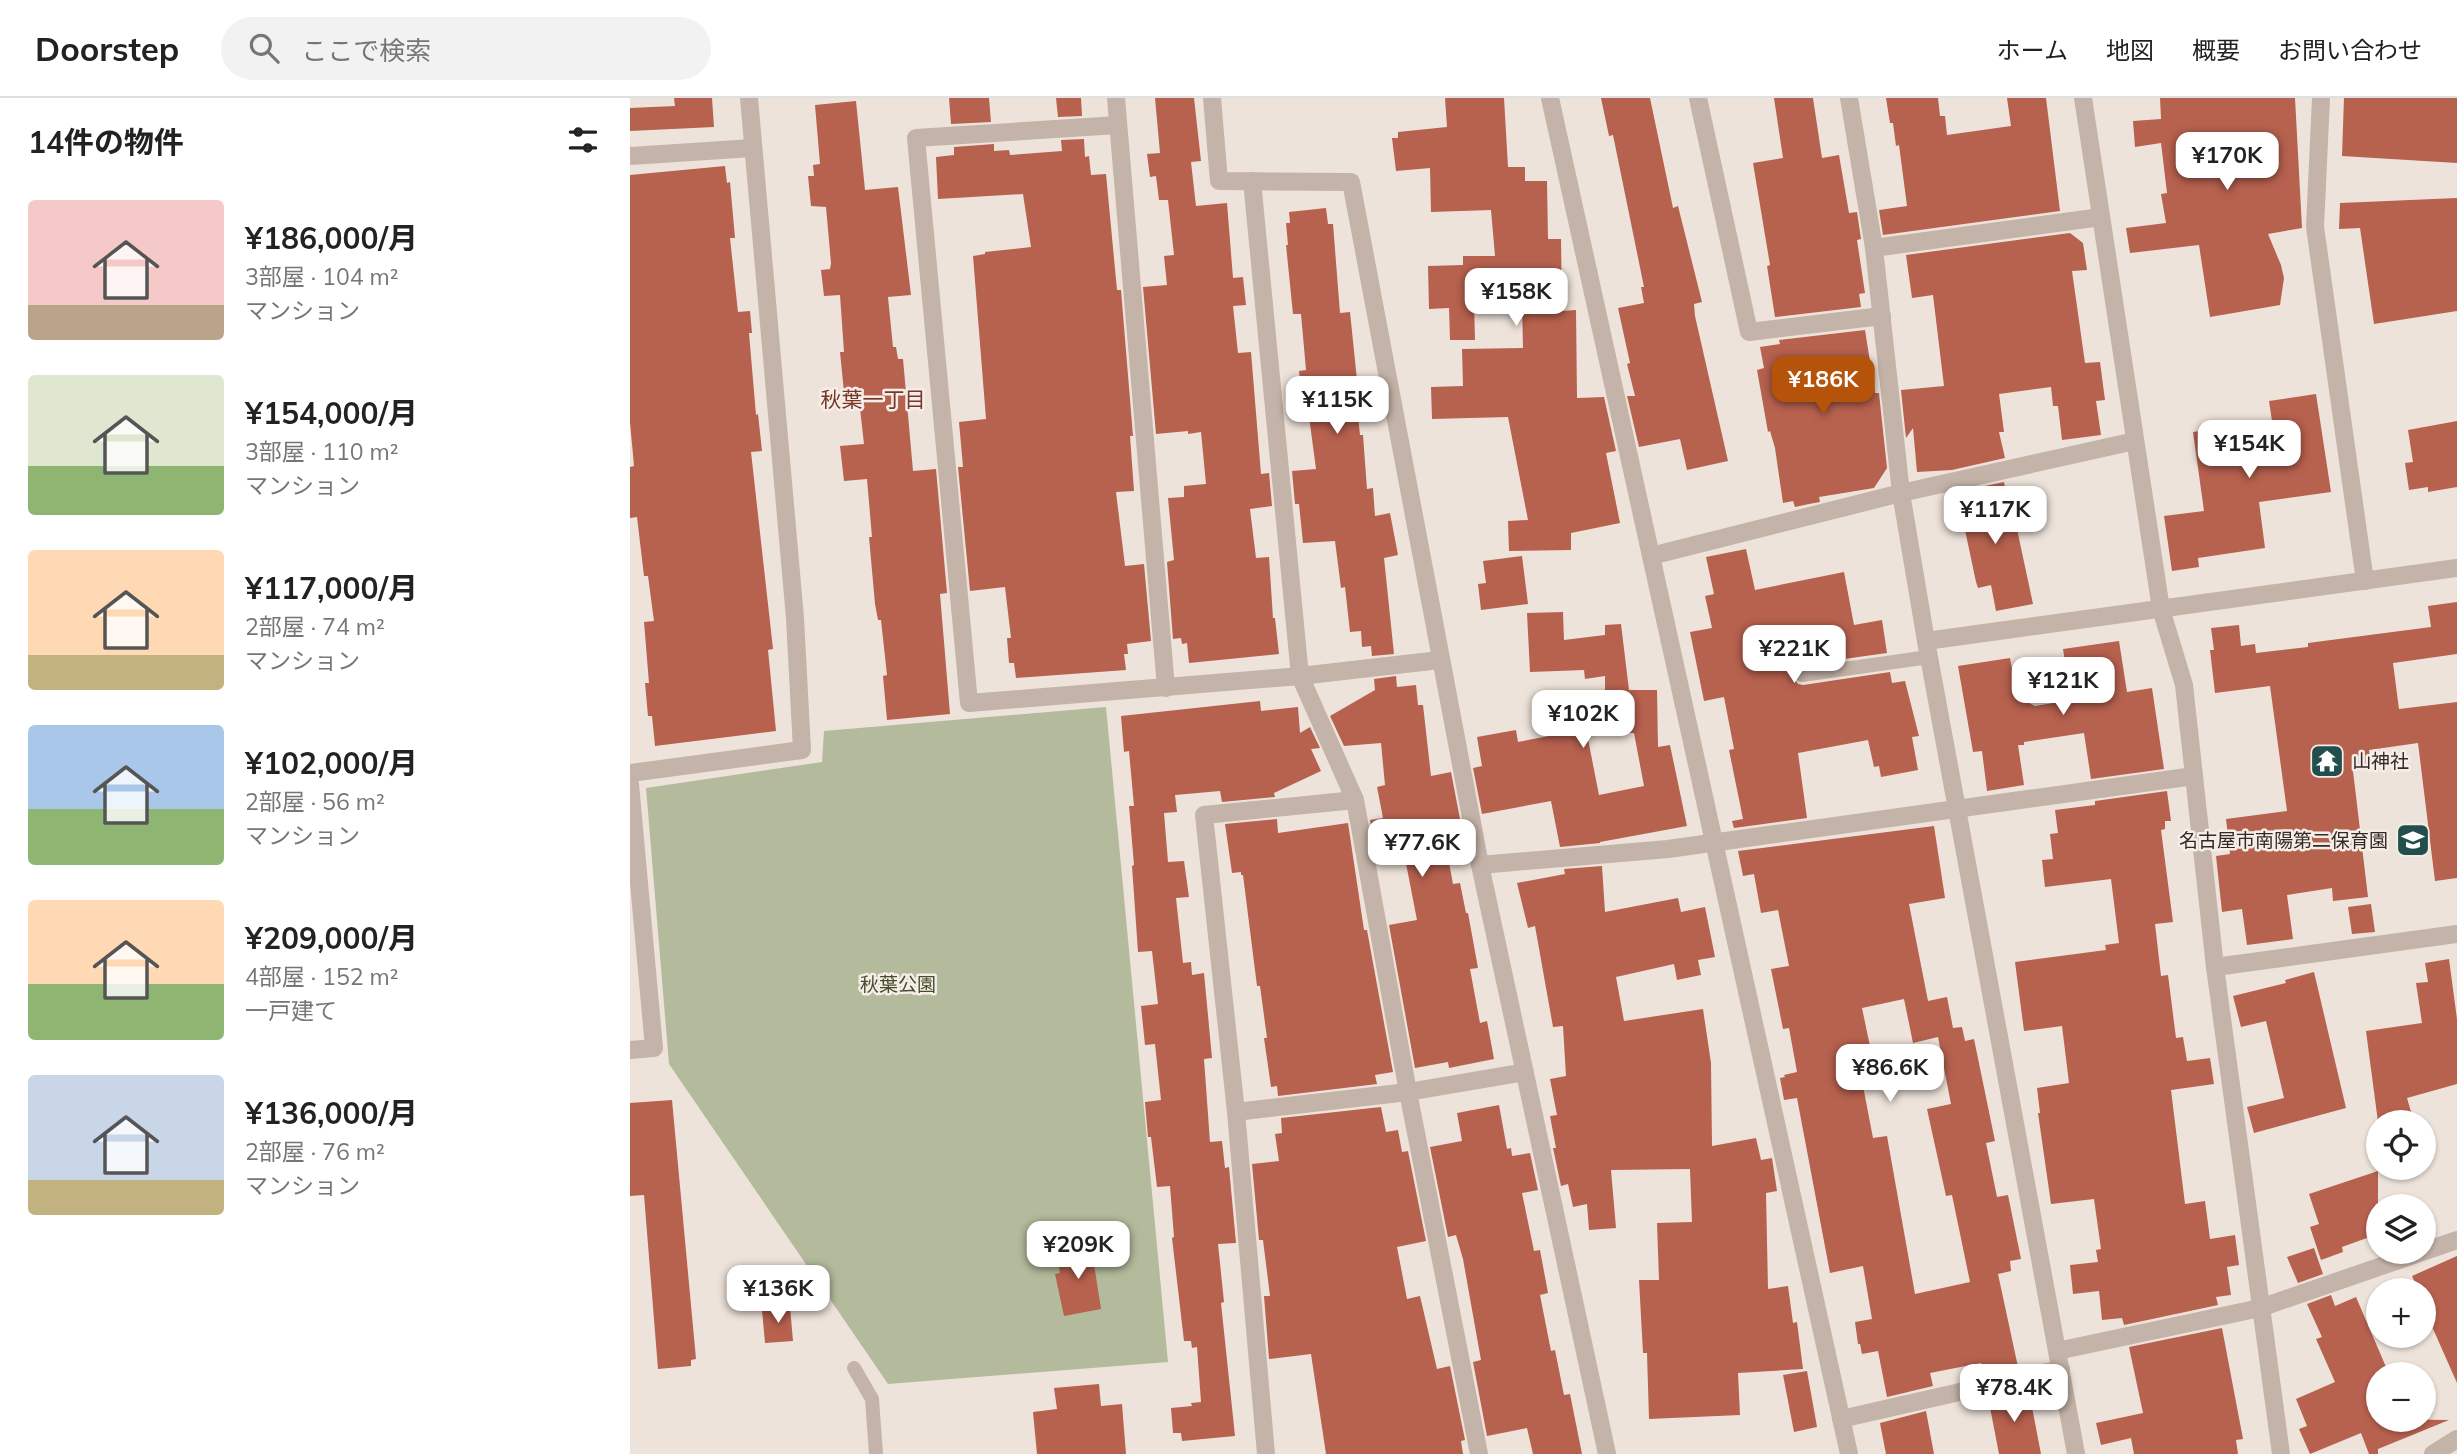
<!DOCTYPE html>
<html lang="ja">
<meta charset="utf-8">
<style>
body{margin:0;font-family:Mulish,"Noto Sans JP",sans-serif;background:#f2f2f2;color:#222;height:100vh;display:flex;flex-direction:column;font-size:26px;white-space:nowrap}
*{box-sizing:border-box;margin:0}
p{font-size:23px;color:#767676}
.icon{flex:none;width:38px;height:38px;fill:none;stroke:currentColor;stroke-width:2;stroke-linecap:round;stroke-linejoin:round}
.map{position:relative;flex:1;overflow:hidden}
.drawer{display:flex;flex-direction:column;background:#fff;width:630px}
.drawer>*{flex:none}
.tools{position:absolute;left:1736px;top:1012px;display:grid;gap:14px}
.tools a{display:grid;place-items:center;width:70px;height:70px;border-radius:50%;background:#fff;box-shadow:0 2px 5px #0004;font-size:35px}
.price{position:absolute;translate:-50% -60px;padding:0 16px;border-radius:14px;background:#fff;color:#222;font-size:23px;line-height:46px;filter:drop-shadow(0 2px 4px #0008)}
.price::after{content:'';position:absolute;left:50%;top:42px;width:21px;height:16px;margin-left:-10px;background:inherit;clip-path:polygon(0 0,100% 0,50% 100%)}
.price.selected{background:#b45309;color:#fff}
ul{padding:0;list-style:none}
li{display:flex;align-items:center;gap:21px;height:175px;padding:0 28px}
li span{display:grid;place-items:center;flex:none;width:196px;height:140px;border-radius:7px;color:#555}
li>.icon{margin-inline-start:auto}
span .icon{width:84px;height:84px;fill:#fffc;stroke-width:1}
li b{font-size:30px}
h2{display:flex;justify-content:space-between;align-items:center;height:84px;padding:0 28px;font-size:30px}
header{display:flex;align-items:center;gap:42px;box-sizing:border-box;height:98px;padding:0 35px;background:#fff;border-bottom:2px solid #e0e0e0}
header strong{font-size:33px}
nav{display:flex;gap:38px;margin-inline-start:auto;font-size:24px}
.search{width:490px;height:63px;background:#f2f2f2;display:flex;align-items:center;gap:18px;box-sizing:border-box;padding:0 24px;border-radius:38px;color:#767676;font-size:26px}
main{display:flex;flex:1;min-height:0}
.map>svg:first-child{display:block}
.green{fill:#b3bb9c}
.building{fill:#b7614f;fill-rule:evenodd}
.lines{fill:none;stroke-linecap:round;stroke-linejoin:round}
.lane{stroke:#c4b3a8;stroke-width:14}
.street{stroke:#c4b3a8;stroke-width:18}
.labels{text-anchor:middle;stroke-width:5;stroke-linejoin:round;paint-order:stroke}
.poi-label{font-size:19px;fill:#322a27;stroke:#f6eee6;text-anchor:start}
.park-label{font-size:19px;fill:#444d2e;stroke:#f6eee6}
.neighbourhood-label{font-size:21px;fill:#77372a;stroke:#f6eee6}
</style>
<header>
<strong>Doorstep</strong>
<div class="search"><svg class="icon" aria-label="search" viewBox="0 0 24 24"><circle cx="10" cy="10" r="6"/><path d="M15 15l6 6"/></svg>ここで検索</div>
<nav><a>ホーム</a><a>地図</a><a>概要</a><a>お問い合わせ</a></nav>
</header>
<main>
<section class="drawer">
<h2>14件の物件<svg class="icon" aria-label="filters" viewBox="0 0 24 24"><path d="M4 7h16M4 17h16"/><circle cx="9" cy="7" r="2"/><circle cx="15" cy="17" r="2"/></svg></h2>
<ul>
<li><span style="background:linear-gradient(#f6c9c9 75%,#b9a48a 0)"><svg class="icon" aria-label="home" viewBox="0 0 24 24"><path d="M3 11l9-7 9 7M6 9v11h12V9"/></svg></span><div><b>¥186,000/月</b><p>3部屋 · 104 m²</p><p>マンション</p></div></li>
<li><span style="background:linear-gradient(#dfe7d0 65%,#8fb573 0)"><svg class="icon" aria-label="home" viewBox="0 0 24 24"><path d="M3 11l9-7 9 7M6 9v11h12V9"/></svg></span><div><b>¥154,000/月</b><p>3部屋 · 110 m²</p><p>マンション</p></div></li>
<li><span style="background:linear-gradient(#ffd9b3 75%,#c2b280 0)"><svg class="icon" aria-label="home" viewBox="0 0 24 24"><path d="M3 11l9-7 9 7M6 9v11h12V9"/></svg></span><div><b>¥117,000/月</b><p>2部屋 · 74 m²</p><p>マンション</p></div></li>
<li><span style="background:linear-gradient(#a9c7e8 60%,#8fb573 0)"><svg class="icon" aria-label="home" viewBox="0 0 24 24"><path d="M3 11l9-7 9 7M6 9v11h12V9"/></svg></span><div><b>¥102,000/月</b><p>2部屋 · 56 m²</p><p>マンション</p></div></li>
<li><span style="background:linear-gradient(#ffd9b3 60%,#8fb573 0)"><svg class="icon" aria-label="home" viewBox="0 0 24 24"><path d="M3 11l9-7 9 7M6 9v11h12V9"/></svg></span><div><b>¥209,000/月</b><p>4部屋 · 152 m²</p><p>一戸建て</p></div></li>
<li><span style="background:linear-gradient(#c9d6e8 75%,#c2b280 0)"><svg class="icon" aria-label="home" viewBox="0 0 24 24"><path d="M3 11l9-7 9 7M6 9v11h12V9"/></svg></span><div><b>¥136,000/月</b><p>2部屋 · 76 m²</p><p>マンション</p></div></li>
</ul>
</section>
<div class="map">
<svg width="1827" height="1356" viewBox="0 0 1827 1356">
<rect width="100%" height="100%" fill="#eee3da"/>
<polygon class="green" points="476,609 538,1264 258,1286 39,966 16,690 192,664 194,633"/>
<g class="building">
<polygon points="44,0 82,0 84,29 0,33 0,10 45,8"/>
<polygon points="319,0 359,0 361,24 321,26"/>
<polygon points="426,0 451,0 452,18 428,19"/>
<polygon points="525,0 564,0 571,63 561,64 566,108 597,105 603,180 613,179 616,207 603,208 608,255 621,254 631,376 639,375 642,408 620,411 626,460 639,459 643,520 645,520 649,556 559,565 557,545 552,546 551,540 543,541 537,464 544,462 538,400 554,399 554,388 576,386 571,334 558,336 558,333 526,336 513,189 537,187 534,158 544,157 538,102 529,102 526,78 520,79 517,56 530,55"/>
<polygon points="815,0 874,0 878,69 895,69 895,83 917,83 918,141 931,141 932,213 946,212 947,300 974,299 986,353 976,355 990,425 941,435 941,452 879,453 878,423 898,422 878,319 802,321 801,289 833,288 832,251 893,250 892,204 844,205 845,242 820,242 819,210 799,211 798,168 833,167 833,158 865,158 861,112 801,114 800,70 766,73 762,40 768,40 768,34 817,29"/>
<polygon points="971,0 1020,0 1043,110 1048,108 1072,204 1064,206 1065,218 1098,363 1057,372 1050,341 1009,349 997,298 1005,298 997,266 1000,265 988,210 1014,205 1011,189 1014,189 983,37 979,38"/>
<polygon points="1144,0 1183,0 1192,60 1209,57 1219,115 1227,114 1231,141 1227,142 1235,195 1229,196 1231,209 1145,219 1137,168 1140,167 1123,65 1153,60"/>
<polygon points="1256,0 1308,0 1310,18 1315,18 1317,37 1381,28 1377,0 1416,0 1430,113 1253,137 1249,112 1277,108 1269,47 1266,48 1263,25 1260,25"/>
<polygon points="1530,0 1665,0 1672,130 1638,136 1651,167 1654,180 1650,207 1580,219 1569,147 1500,155 1496,130 1536,125 1531,96 1537,95 1531,45 1505,49 1503,23 1531,21"/>
<polygon points="1714,0 1827,0 1827,65 1712,58"/>
<polygon points="226,3 235,92 268,89 281,197 258,199 263,249 266,249 268,261 273,261 283,373 306,371 317,495 310,496 320,616 257,622 253,578 257,577 251,522 248,522 245,506 239,439 242,439 237,381 214,383 210,348 234,346 228,293 214,294 210,254 214,254 210,197 194,198 191,172 200,171 201,165 196,109 181,108 178,78 184,78 183,67 190,66 185,7"/>
<polygon points="454,41 455,59 459,58 461,77 476,76 487,192 491,192 503,338 500,338 504,393 486,394 495,468 514,466 521,543 497,546 498,556 494,556 496,572 386,580 384,565 379,565 377,540 381,540 375,489 340,493 328,369 333,369 329,324 356,321 343,158 355,156 355,154 401,149 393,96 308,101 306,59 324,57 324,49 364,46 364,53 379,52 380,57 432,53 431,42"/>
<polygon points="95,68 97,85 100,84 105,140 100,140 108,214 120,213 122,235 119,235 126,317 128,316 132,353 121,354 143,551 138,552 146,633 25,648 22,618 18,618 15,585 19,585 14,524 24,523 18,478 14,478 7,419 0,420 0,369 4,368 0,324 0,77"/>
<polygon points="1827,100 1827,213 1744,226 1730,130 1709,131 1710,105"/>
<polygon points="696,110 698,126 703,126 710,215 720,214 727,282 724,282 730,337 733,337 737,391 743,390 745,418 760,415 768,457 754,460 764,556 742,558 741,548 732,549 731,533 720,534 715,489 711,490 705,443 673,445 669,406 665,406 662,373 686,371 678,311 673,311 669,273 676,272 671,216 663,216 656,147 658,147 656,125 660,125 659,114"/>
<polygon points="1440,135 1453,145 1457,172 1442,173 1455,265 1470,264 1475,302 1466,303 1471,337 1432,342 1428,308 1423,308 1421,289 1369,296 1374,334 1369,334 1375,360 1322,372 1287,374 1283,330 1276,340 1271,292 1314,288 1303,197 1282,200 1276,157"/>
<polygon points="1235,232 1245,295 1249,295 1257,370 1244,390 1189,399 1190,404 1179,406 1165,409 1163,403 1153,405 1145,350 1140,333 1138,334 1127,272 1134,270 1130,249 1150,246 1149,242"/>
<polygon points="1686,296 1701,394 1629,404 1635,450 1568,460 1569,469 1542,473 1534,418 1574,413 1563,334 1642,323 1639,303"/>
<polygon points="1827,323 1827,389 1798,394 1798,389 1779,392 1775,365 1783,364 1778,332"/>
<polygon points="1374,384 1380,417 1384,417 1403,506 1366,513 1361,487 1348,490 1346,484 1327,394"/>
<polygon points="1116,451 1125,492 1214,474 1224,527 1252,522 1257,555 1171,567 1163,573 1163,579 1168,586 1173,587 1260,574 1262,585 1275,583 1289,638 1282,639 1288,672 1251,679 1249,668 1244,669 1238,642 1168,655 1177,720 1104,730 1102,723 1113,721 1099,652 1104,651 1094,599 1074,603 1060,534 1082,530 1075,498 1084,496 1076,459"/>
<polygon points="892,458 898,506 851,512 848,486 856,485 853,463"/>
<polygon points="1827,504 1827,556 1763,565 1769,611 1827,604 1827,780 1805,783 1788,645 1739,652 1741,670 1723,673 1738,799 1703,803 1702,790 1657,797 1663,841 1617,847 1612,811 1592,814 1586,758 1600,756 1596,721 1657,713 1640,588 1585,595 1580,552 1584,552 1581,530 1609,527 1611,548 1625,546 1626,555 1678,549 1678,545 1801,529 1798,508"/>
<polygon points="933,514 934,542 975,537 975,527 991,526 999,592 1027,592 1028,649 1040,647 1057,728 970,744 970,745 930,749 921,703 852,716 843,670 852,668 847,639 886,632 888,644 956,631 969,697 1014,688 1004,635 975,635 975,578 955,581 954,572 900,574 897,515"/>
<polygon points="1489,543 1497,594 1522,590 1534,671 1461,681 1454,635 1394,644 1394,647 1388,647 1394,687 1357,693 1352,653 1343,654 1328,568 1380,560 1387,599 1405,608 1441,602 1433,551"/>
<polygon points="766,578 767,589 786,587 788,607 793,607 801,678 821,674 830,721 820,723 821,731 813,732 823,786 830,785 836,815 838,815 848,870 840,871 850,925 857,923 864,961 819,970 818,964 785,970 759,827 787,822 773,750 746,756 740,722 753,720 747,689 755,687 751,645 714,648 700,618 745,592 744,581"/>
<polygon points="630,603 631,613 668,609 670,635 680,629 690,650 681,651 691,673 644,695 645,699 592,704 590,693 545,697 547,714 534,715 538,764 554,763 559,799 546,800 553,865 561,864 562,877 574,875 582,960 574,961 580,1044 592,1043 595,1070 599,1069 606,1145 588,1146 594,1204 591,1205 605,1338 552,1343 551,1335 543,1335 541,1310 562,1308 561,1305 571,1304 567,1249 562,1250 561,1243 554,1243 542,1140 544,1139 540,1088 527,1089 521,1039 518,1039 515,1004 531,1002 525,946 515,947 511,908 528,906 522,853 508,854 502,768 504,767 499,708 504,708 499,653 494,654 491,618"/>
<polygon points="1537,693 1541,723 1535,723 1535,731 1531,732 1543,824 1525,826 1531,878 1538,877 1546,940 1553,939 1557,963 1580,960 1584,986 1541,992 1555,1106 1575,1103 1580,1141 1605,1137 1609,1167 1597,1169 1601,1197 1586,1199 1588,1207 1494,1227 1492,1220 1472,1222 1469,1193 1443,1196 1440,1167 1468,1164 1466,1152 1471,1151 1464,1101 1421,1106 1408,1015 1410,1015 1407,990 1439,985 1432,928 1394,933 1385,864 1476,852 1475,847 1489,845 1481,781 1415,789 1412,762 1423,761 1420,736 1428,735 1425,712 1465,707 1465,703"/>
<polygon points="647,721 648,735 718,725 734,832 737,832 763,974 745,977 747,986 648,998 647,988 641,989 634,940 637,940 630,888 627,888 613,777 611,777 611,774 602,775 595,726"/>
<path d="M1304,728L1315,800L1279,806L1298,903L1317,899L1323,930L1332,929L1335,943L1344,941L1365,1043L1356,1045L1367,1099L1378,1097L1391,1161L1380,1163L1381,1173L1368,1176L1388,1269L1353,1277L1351,1265L1300,1275L1303,1288L1257,1299L1248,1253L1232,1256L1230,1246H1228L1225,1224L1242,1221L1233,1168L1200,1175L1167,1000L1154,1002L1150,980L1155,979L1154,977L1167,974L1159,930L1153,931L1141,871L1159,868L1148,812L1131,815L1124,776L1113,778L1108,753ZM1274,901L1283,945L1308,939L1321,1006L1297,1011L1316,1098L1322,1097L1340,1184L1285,1196L1257,1038L1243,1040L1233,988L1243,986L1236,954L1241,953L1232,910Z"/>
<polygon points="972,768 975,814 1048,800 1051,814 1075,809 1085,859 1068,862 1071,877 1047,882 1044,866 986,879 994,923 1073,911 1081,965 1082,1048 1126,1040 1131,1062 1142,1060 1147,1093 1136,1095 1138,1191 1158,1188 1163,1225 1167,1224 1173,1271 1108,1275 1110,1317 1019,1321 1017,1255 1013,1255 1009,1182 1029,1182 1027,1125 1062,1124 1060,1071 981,1072 986,1130 959,1132 957,1106 943,1109 938,1086 931,1088 923,1050 926,1050 920,1018 927,1017 920,981 936,978 933,928 923,929 905,828 898,830 887,785 935,776 934,771"/>
<polygon points="1741,806 1745,834 1722,836 1718,809"/>
<polygon points="1819,861 1827,921 1827,986 1777,1000 1784,1024 1748,1024 1736,933 1792,925 1786,885 1798,884 1795,865"/>
<polygon points="1684,874 1716,1010 1624,1035 1617,1009 1654,1000 1636,923 1611,929 1603,898 1656,885 1655,882"/>
<polygon points="42,1002 66,1261 61,1262 61,1268 28,1271 14,1097 0,1098 0,1005"/>
<polygon points="869,1007 877,1051 881,1050 882,1058 900,1055 908,1092 892,1095 904,1153 910,1152 918,1195 910,1197 921,1253 925,1252 934,1297 940,1296 952,1356 903,1356 897,1330 857,1338 843,1264 851,1262 833,1161 826,1137 818,1139 800,1049 832,1043 827,1015"/>
<polygon points="751,1009 756,1034 768,1032 772,1054 778,1053 796,1143 767,1149 777,1201 790,1198 807,1271 820,1268 835,1342 831,1343 833,1356 696,1356 681,1256 639,1261 634,1198 640,1198 633,1142 629,1142 622,1066 649,1063 645,1036 652,1035 651,1020"/>
<polygon points="1748,1073 1748,1136 1712,1149 1713,1154 1691,1162 1680,1129 1689,1126 1679,1096"/>
<polygon points="461,1147 471,1211 434,1218 425,1176 430,1175 426,1154"/>
<polygon points="1684,1150 1693,1176 1668,1185 1657,1159"/>
<polygon points="1827,1158 1827,1285 1800,1224 1794,1227 1794,1192 1788,1192 1782,1178"/>
<polygon points="1701,1197 1705,1208 1726,1199 1756,1269 1758,1276 1748,1276 1748,1321 1819,1322 1748,1351 1748,1356 1739,1356 1731,1335 1680,1356 1669,1331 1677,1328 1666,1301 1705,1284 1686,1241 1692,1239 1677,1206"/>
<polygon points="160,1209 163,1243 135,1245 132,1212"/>
<polygon points="1592,1230 1613,1341 1606,1342 1608,1356 1504,1356 1501,1340 1471,1347 1466,1325 1513,1315 1499,1249"/>
<polygon points="1177,1273 1187,1329 1164,1334 1153,1277"/>
<polygon points="469,1286 471,1308 492,1306 496,1356 407,1356 403,1314 427,1311 424,1290"/>
<polygon points="1392,1292 1394,1300 1400,1299 1411,1356 1369,1356 1358,1299"/>
<polygon points="1296,1313 1304,1356 1256,1356 1250,1325"/>
</g>
<g class="lines">
<g class="lane">
<polyline points="1172,577 1299,559"/>
<polyline points="224,1270 242,1301 246,1356"/>
</g>
<g class="street">
<polyline points="486,0 536,590"/>
<polyline points="582,0 589,83 721,84 850,767 977,1356"/>
<polyline points="920,0 1219,1356"/>
<polyline points="1068,0 1119,234 1252,218"/>
<polyline points="1219,0 1244,150 1271,395 1296,543 1446,1356"/>
<polyline points="1453,0 1531,511 1554,587 1585,869 1651,1356"/>
<polyline points="1691,0 1685,129 1735,483"/>
<polyline points="488,27 286,40 339,605 670,578 810,562"/>
<polyline points="0,58 123,50"/>
<polyline points="622,83 670,578 725,702 778,994 849,1356"/>
<polyline points="1244,150 1471,119"/>
<polyline points="1021,458 1271,395 1505,343"/>
<polyline points="1296,543 1827,470"/>
<polyline points="0,675 172,652 165,520 119,0"/>
<polyline points="0,686 24,950 0,952"/>
<polyline points="850,767 1038,751 1564,678"/>
<polyline points="1585,869 1827,836"/>
<polyline points="606,1014 778,994 895,974"/>
<polyline points="1427,1253 1630,1210 1827,1142"/>
<polyline points="1211,1321 1431,1271"/>
<polyline points="636,1356 606,1014 574,717 725,702"/>
<polyline points="1803,1356 1827,1341"/>
</g>
</g>
<defs>
<g id="temple-square" transform="scale(1.75)"><rect x="-9" y="-9" width="18" height="18" rx="4" fill="#224e4e" stroke="#f6eee6"/><path d="M0-6L5-2H3V0L6.5 2.5H4V6H1.5V3h-3V6H-4V2.5H-6.5L-3 0V-2H-5Z" fill="#fff"/></g>
<g id="school-square" transform="scale(1.75)"><rect x="-9" y="-9" width="18" height="18" rx="4" fill="#224e4e" stroke="#f6eee6"/><path d="M0-5L7-2L0 1L-7-2ZM-4 1L0 2.5L4 1V4Q0 6-4 4Z" fill="#fff"/></g>
</defs>
<g fill-rule="evenodd">
<use href="#temple-square" x="1697" y="663"/>
<use href="#school-square" x="1783" y="742"/>
</g>
<g class="labels">
<g class="poi-label">
<text x="1722" y="670">山神社</text>
<text x="1758" y="749" text-anchor="end">名古屋市南陽第二保育園</text>
</g>
<g class="park-label">
<text x="268" y="893">秋葉公園</text>
</g>
<g class="neighbourhood-label">
<text x="243" y="309">秋葉一丁目</text>
</g>
</g>
</svg>
<div class="tools">
<a><svg class="icon" aria-label="locate" viewBox="0 0 24 24"><circle cx="12" cy="12" r="6"/><path d="M12 2v4M12 18v4M2 12h4M18 12h4"/></svg></a>
<a><svg class="icon" aria-label="layers" viewBox="0 0 24 24"><path d="M12 4l9 5-9 5-9-5zM3 14l9 5 9-5"/></svg></a>
<a>+</a>
<a>−</a>
</div>
<b class="price" style="left:1597px;top:94px">¥170K</b>
<b class="price" style="left:886px;top:230px">¥158K</b>
<b class="price selected" style="left:1193px;top:318px">¥186K</b>
<b class="price" style="left:707px;top:338px">¥115K</b>
<b class="price" style="left:1619px;top:382px">¥154K</b>
<b class="price" style="left:1365px;top:448px">¥117K</b>
<b class="price" style="left:1164px;top:587px">¥221K</b>
<b class="price" style="left:1433px;top:619px">¥121K</b>
<b class="price" style="left:953px;top:652px">¥102K</b>
<b class="price" style="left:792px;top:781px">¥77.6K</b>
<b class="price" style="left:1260px;top:1006px">¥86.6K</b>
<b class="price" style="left:448px;top:1183px">¥209K</b>
<b class="price" style="left:148px;top:1227px">¥136K</b>
<b class="price" style="left:1384px;top:1326px">¥78.4K</b>
</div>
</main>
